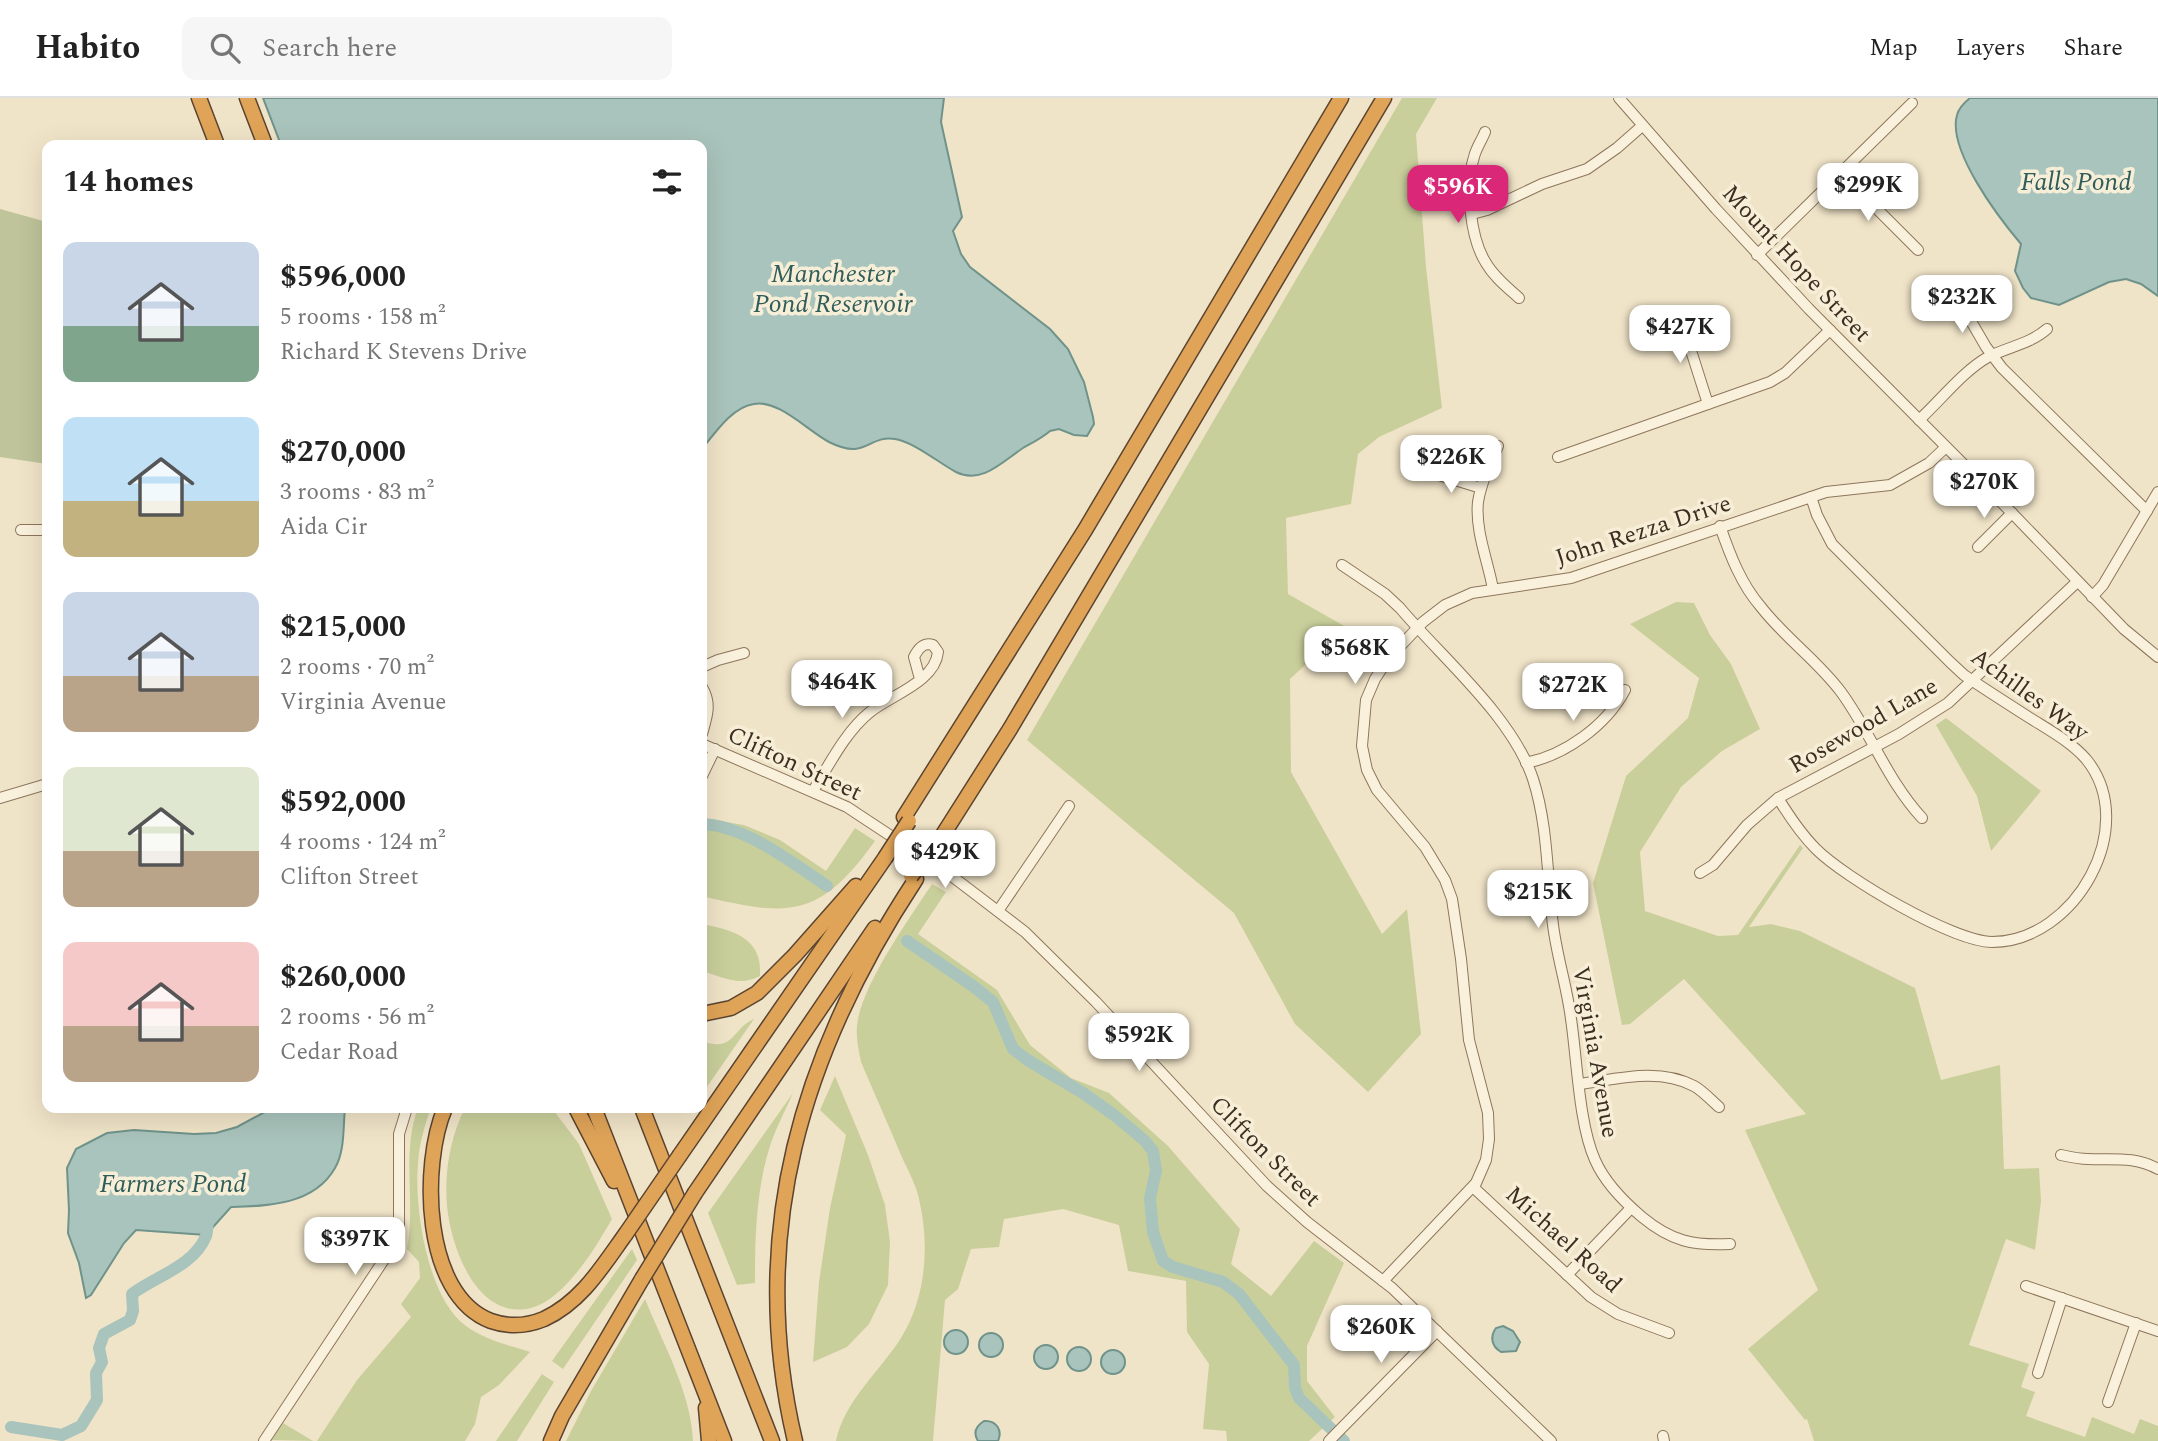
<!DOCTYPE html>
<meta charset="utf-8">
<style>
body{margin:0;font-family:Spectral,serif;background:#f6f6f6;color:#222;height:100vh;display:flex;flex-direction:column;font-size:26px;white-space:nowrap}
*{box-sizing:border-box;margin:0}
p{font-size:23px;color:#767676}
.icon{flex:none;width:38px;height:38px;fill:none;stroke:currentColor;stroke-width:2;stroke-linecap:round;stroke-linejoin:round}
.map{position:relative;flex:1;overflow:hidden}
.sheet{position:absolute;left:42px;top:42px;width:665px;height:973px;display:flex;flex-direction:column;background:#fff;border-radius:14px;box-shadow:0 7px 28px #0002}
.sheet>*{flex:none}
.price{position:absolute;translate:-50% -60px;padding:0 16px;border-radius:14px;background:#fff;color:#222;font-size:23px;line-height:46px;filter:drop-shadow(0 2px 4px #0008)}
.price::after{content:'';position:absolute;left:50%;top:42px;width:21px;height:16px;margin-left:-10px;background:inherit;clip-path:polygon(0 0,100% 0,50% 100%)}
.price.active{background:#db2777;color:#fff}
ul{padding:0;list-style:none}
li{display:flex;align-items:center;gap:21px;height:175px;padding:0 21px}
li span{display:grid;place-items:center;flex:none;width:196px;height:140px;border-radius:14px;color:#555}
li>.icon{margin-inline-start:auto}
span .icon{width:84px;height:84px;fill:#fffc;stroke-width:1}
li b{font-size:30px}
h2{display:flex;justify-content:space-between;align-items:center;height:84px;padding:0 21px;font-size:30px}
header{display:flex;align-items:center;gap:42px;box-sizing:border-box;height:98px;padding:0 35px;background:#fff;border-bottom:2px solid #e0e0e0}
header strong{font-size:33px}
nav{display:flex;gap:38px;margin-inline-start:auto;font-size:24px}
.search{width:490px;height:63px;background:#f6f6f6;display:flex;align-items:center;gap:18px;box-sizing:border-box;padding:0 24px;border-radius:14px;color:#767676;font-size:26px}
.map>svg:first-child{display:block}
.green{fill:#c9cf9b}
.cemetery{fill:#bfc49a}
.water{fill:#a9c4bc;stroke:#6f938a;stroke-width:2}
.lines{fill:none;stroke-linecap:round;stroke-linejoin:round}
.river{stroke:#a9c4bc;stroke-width:12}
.minor-casing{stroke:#8d765c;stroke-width:12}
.highway-casing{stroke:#5b4430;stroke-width:17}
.minor{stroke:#faf1dc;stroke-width:10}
.highway{stroke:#e0a458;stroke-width:14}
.highway-bridge-casing{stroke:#5b4430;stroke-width:17;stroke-linecap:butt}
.highway-bridge{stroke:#e0a458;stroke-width:14}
.labels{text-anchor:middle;stroke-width:7;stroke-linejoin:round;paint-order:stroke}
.street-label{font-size:24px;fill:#3d2e20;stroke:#f7eed8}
.water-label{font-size:26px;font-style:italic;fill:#2f5d5a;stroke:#f7eed8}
</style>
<header>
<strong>Habito</strong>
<div class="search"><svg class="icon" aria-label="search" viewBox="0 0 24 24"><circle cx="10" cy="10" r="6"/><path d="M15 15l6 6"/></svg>Search here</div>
<nav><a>Map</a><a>Layers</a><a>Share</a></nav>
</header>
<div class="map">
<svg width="2158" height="1343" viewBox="0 0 2158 1343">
<rect width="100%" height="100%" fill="#f0e4c8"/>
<g class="green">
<polygon points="1402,0 1437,0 1416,36 1426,169 1442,310 1379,339 1358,356 1351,406 1286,420 1288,496 1346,529 1290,581 1291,674 1382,836 1407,811 1421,936 1368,994 1295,926 1234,815 1027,642"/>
<polygon points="1676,504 1694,505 1710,537 1731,566 1760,631 1722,653 1681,689 1640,754 1645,813 1718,838 1738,837 1800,747 1803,750 1749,829 1771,826 1800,833 1915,890 1941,982 2000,967 2004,1071 2039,1070 2041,1103 2035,1152 2006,1141 1969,1247 2029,1266 2021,1289 2035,1294 2026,1318 2085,1339 2092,1319 2134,1336 2140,1321 2158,1328 2158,1343 1814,1343 1807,1321 1805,1322 1748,1251 1818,1192 1745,1032 1806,1016 1684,881 1630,926 1622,927 1593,785 1626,678 1688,620 1699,580 1630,526"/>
<polygon points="1946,620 2041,693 1991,753 1977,698 1936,627"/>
<path d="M702,720L744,727L780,742L826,773L855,730L875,743C819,821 789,819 702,798Z"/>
<path d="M932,786L946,794L918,836L997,892L1030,947L1071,980L1109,995L1168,1048L1240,1131L1231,1166L1271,1198L1314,1143L1344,1165L1307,1248V1283L1335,1319L1309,1343H1227L1226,1333L1203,1331L1209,1266L1187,1234L1186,1183L1128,1173L1119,1127L1063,1111L1004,1121L999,1149L971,1151L958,1191L945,1202L933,1343H836C844,1303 880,1273 901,1240C926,1200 930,1147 919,1101C916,1086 907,1071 901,1057C888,1026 874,995 861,964C858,949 855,936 858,921C866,881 909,821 932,786Z"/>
<path d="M702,826C733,832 763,840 760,878C739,889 723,879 702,873Z"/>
<path d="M754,921L702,996V943C735,955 732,930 754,921Z"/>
<polygon points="835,978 868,1057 885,1107 890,1144 888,1187 869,1226 847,1249 813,1264 819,1184 830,1110 846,1037 820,1012"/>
<path d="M793,995C786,1011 777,1028 771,1045C756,1090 755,1139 755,1185L737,1187L708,1115Z"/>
<path d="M418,1010H431C424,1029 419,1047 418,1067C414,1111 428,1201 466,1228C485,1242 508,1247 530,1254L499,1287L481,1299L475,1326L465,1343H317L357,1282L411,1219L401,1206L420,1180L419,1164L407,1151C416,1104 401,1055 418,1010Z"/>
<path d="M465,1010H549L554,1013L579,1046L612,1121C596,1149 565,1201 531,1210C477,1223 451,1150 447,1108C444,1075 450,1039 465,1010Z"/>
<polygon points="632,1151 637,1162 563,1271 552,1263"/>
<path d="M645,1201C663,1246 691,1294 693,1343H566L591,1293Z"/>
<polygon points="542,1276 554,1284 517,1343 496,1343"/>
<polygon points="283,1325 313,1343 272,1342"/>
</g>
<polygon class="cemetery" points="0,111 47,124 47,366 0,359"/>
<g class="water">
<path d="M263,0H944L941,24L962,119L953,133L961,156L970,169L1050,231L1068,251L1084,284L1093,319L1094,326L1087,338L1074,337L1059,331L1050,333C1042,340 1032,345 1023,350C1003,363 982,387 956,374C939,365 914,344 895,341C867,337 867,363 829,344C808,333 778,301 754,306C732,309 715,335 702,351V47H281Z"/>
<path d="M1970,0H2158V198L2141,186L2126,181L2109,184L2059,207L2031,200L2023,190L2015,173L2021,146C1999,120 1947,52 1957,17C1959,9 1965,4 1970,0Z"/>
<path d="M272,1010H345C343,1029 345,1053 335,1070C314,1107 268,1108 231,1109L206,1137L136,1132L124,1145L91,1197L86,1200L79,1165L68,1135L69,1112L67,1070L76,1051L107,1035L134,1032L194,1036L216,1035L237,1029Z"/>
<path d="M1503,1228L1513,1233L1520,1244L1516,1253L1501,1254C1491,1248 1490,1238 1496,1230Z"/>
<circle cx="956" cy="1244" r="12"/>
<circle cx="991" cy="1247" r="12"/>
<circle cx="1046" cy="1259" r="12"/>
<circle cx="1079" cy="1261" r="12"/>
<circle cx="1113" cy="1264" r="12"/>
<path d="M984,1323C996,1322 1003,1332 998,1343H978C973,1335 976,1328 984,1323Z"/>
</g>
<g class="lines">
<g class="river">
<path d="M702,726C744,727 793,765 827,788"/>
<polyline points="907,843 973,888 993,904 1013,951 1029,963 1083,995 1114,1017 1144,1042 1153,1053 1156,1073 1150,1100 1153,1134 1163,1163 1173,1169 1223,1184 1239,1196 1294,1267 1295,1290 1299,1300 1344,1343"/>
<path d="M11,1329L62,1337L81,1328L97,1302L96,1275L102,1264L99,1250L104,1236L130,1222L133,1213L132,1196C156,1178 194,1168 206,1138C208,1133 207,1126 208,1121"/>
</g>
<g class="minor-casing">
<g id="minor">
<polyline points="1619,0 1716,111 1809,211 2012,415 2124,531 2158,559"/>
<path d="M1485,34C1482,42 1476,50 1474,59C1465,87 1470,140 1486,165C1494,179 1507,189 1519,200"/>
<polyline points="1841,75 1918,152"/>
<polyline points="1472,116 1487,112 1542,86 1587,71 1617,50 1642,28"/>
<polyline points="1757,157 1912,5"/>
<polyline points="1957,199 1986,249 2002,270 2147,413"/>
<polyline points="1680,218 1708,306"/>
<path d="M1919,322C1941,302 1962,274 1988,259C2008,249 2030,246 2047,231"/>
<polyline points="1558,359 1770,284 1785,275 1830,232"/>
<polyline points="1429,374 1481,390"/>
<path d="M1720,428C1730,457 1741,486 1761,509C1785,540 1818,563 1841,594C1871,635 1887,682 1922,720"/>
<polyline points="21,432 47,432"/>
<polyline points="1978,449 2012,415"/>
<path d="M1342,467L1385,496L1400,510C1442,560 1512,618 1533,681C1548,727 1547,779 1553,827C1557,859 1567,889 1571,921C1577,961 1579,1027 1595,1062C1605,1085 1623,1103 1642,1119C1671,1143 1693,1148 1730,1146"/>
<path d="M1493,491C1488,463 1475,433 1478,404C1481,385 1490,366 1498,348"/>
<polyline points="2092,499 2103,487 2158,394"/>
<polyline points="702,569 718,562 744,555"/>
<path d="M702,589C712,606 707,618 702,636"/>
<polyline points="702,646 847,709 953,779 1025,834 1096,904 1267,1088 1307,1124 1392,1190 1551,1343"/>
<path d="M1526,665C1565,657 1606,628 1625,592"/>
<polyline points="702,678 715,651"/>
<path d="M813,693C829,667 846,633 870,614C891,597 935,584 938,554L933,547C923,544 918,551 914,559L920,581"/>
<polyline points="0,700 47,686"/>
<path d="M1778,700C1789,718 1801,736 1816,751C1845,780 1952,843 1992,844C2075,844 2141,728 2086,661C2071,644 2049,632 2030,620C2008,606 1986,592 1964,577L1950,564L1832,446L1817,417L1811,399"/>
<polyline points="1700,775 1713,767 1747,727 1778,700 1899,636 1948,605 2077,484"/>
<polyline points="998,813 1069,708"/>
<path d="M1580,986C1617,981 1659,969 1694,988C1703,993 1711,1002 1719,1009"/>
<path d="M2061,1057C2070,1059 2079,1061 2088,1061C2113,1062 2135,1058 2158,1071"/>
<polyline points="1473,1089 1591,1199 1618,1216 1669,1235"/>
<polyline points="1567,1177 1631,1110"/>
<polyline points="1383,1183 1476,1085 1486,1062 1489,1041 1488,1015 1469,942 1461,861 1452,801 1445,782 1425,749 1377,692 1367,672 1362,648 1366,602 1375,581 1388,561 1423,524 1445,507 1472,495 1571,480 1826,394 1890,387 1929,365 1946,349"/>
<polyline points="2026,1188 2158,1233"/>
<polyline points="2038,1275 2062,1200"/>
<polyline points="2108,1304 2136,1225"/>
<polyline points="1663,1338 1664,1343"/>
<polyline points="264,1343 399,1139 399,1036 407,1010"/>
<polyline points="1329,1343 1437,1233"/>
</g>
</g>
<g class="highway-casing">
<g id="highway">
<polyline points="199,0 217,47"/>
<polyline points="247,0 265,47"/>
<polyline points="904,719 1085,432 1341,0"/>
<polyline points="939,743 1010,631 1384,0"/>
<polyline points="702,916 731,910 757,895 795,857 856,788"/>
<path d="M445,1010C421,1066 422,1197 491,1223C508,1229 527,1228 544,1221C581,1204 602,1169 625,1137"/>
<polyline points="576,1010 614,1083"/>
<polyline points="594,1010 724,1343"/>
<polyline points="642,1010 772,1343"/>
<polyline points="680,1057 885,760"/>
<polyline points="695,1095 875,830"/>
<polyline points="706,1310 709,1343"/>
<polyline points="551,1343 562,1318 642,1181"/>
<path d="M795,1343C746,1136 802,954 916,781"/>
</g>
</g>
<use href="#minor" class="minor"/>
<use href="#highway" class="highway"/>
<g class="highway-bridge-casing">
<g id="highway-bridge">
<polyline points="885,760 909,723"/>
<polyline points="911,778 939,743"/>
<polyline points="625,1137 680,1057"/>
<polyline points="642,1181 695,1095"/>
</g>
</g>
<use href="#highway-bridge" class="highway-bridge"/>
</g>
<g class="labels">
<g class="street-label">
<text transform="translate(1797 165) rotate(47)" y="8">Mount Hope Street</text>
<text transform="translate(1643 432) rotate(-18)" y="8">John Rezza Drive</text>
<text transform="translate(2030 596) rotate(36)" y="8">Achilles Way</text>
<text transform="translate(1863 627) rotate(-30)" y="8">Rosewood Lane</text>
<text transform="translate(795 665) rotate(25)" y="8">Clifton Street</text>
<text transform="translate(1596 954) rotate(80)" y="8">Virginia Avenue</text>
<text transform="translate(1266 1053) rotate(45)" y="8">Clifton Street</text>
<text transform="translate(1564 1141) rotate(42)" y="8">Michael Road</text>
</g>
<g class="water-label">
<text x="2076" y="92">Falls Pond</text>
<text x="833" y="184">Manchester<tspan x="833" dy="30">Pond Reservoir</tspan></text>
<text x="173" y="1094">Farmers Pond</text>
</g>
</g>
</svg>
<b class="price" style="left:1868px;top:125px">$299K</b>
<b class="price active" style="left:1458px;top:127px">$596K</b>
<b class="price" style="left:1962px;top:237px">$232K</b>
<b class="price" style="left:1680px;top:267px">$427K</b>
<b class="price" style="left:1451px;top:397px">$226K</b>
<b class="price" style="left:1984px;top:422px">$270K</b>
<b class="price" style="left:1355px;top:588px">$568K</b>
<b class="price" style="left:842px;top:622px">$464K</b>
<b class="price" style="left:1573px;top:625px">$272K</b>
<b class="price" style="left:945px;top:792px">$429K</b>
<b class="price" style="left:1538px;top:832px">$215K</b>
<b class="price" style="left:1139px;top:975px">$592K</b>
<b class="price" style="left:355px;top:1179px">$397K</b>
<b class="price" style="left:1381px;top:1267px">$260K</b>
<section class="sheet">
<h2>14 homes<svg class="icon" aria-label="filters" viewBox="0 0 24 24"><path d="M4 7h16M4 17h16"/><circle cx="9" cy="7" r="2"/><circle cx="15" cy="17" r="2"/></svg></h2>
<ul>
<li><span style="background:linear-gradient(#c9d6e8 60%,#7fa58c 0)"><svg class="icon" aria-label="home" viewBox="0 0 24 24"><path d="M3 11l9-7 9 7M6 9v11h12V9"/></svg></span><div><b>$596,000</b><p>5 rooms · 158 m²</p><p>Richard K Stevens Drive</p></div></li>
<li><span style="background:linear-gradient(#bfe0f5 60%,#c2b280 0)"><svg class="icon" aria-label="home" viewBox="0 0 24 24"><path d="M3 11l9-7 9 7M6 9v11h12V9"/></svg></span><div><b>$270,000</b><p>3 rooms · 83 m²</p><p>Aida Cir</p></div></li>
<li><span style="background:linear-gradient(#c9d6e8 60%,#b9a48a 0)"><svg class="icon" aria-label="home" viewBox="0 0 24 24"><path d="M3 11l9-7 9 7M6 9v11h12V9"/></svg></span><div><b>$215,000</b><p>2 rooms · 70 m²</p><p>Virginia Avenue</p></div></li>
<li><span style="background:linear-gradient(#dfe7d0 60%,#b9a48a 0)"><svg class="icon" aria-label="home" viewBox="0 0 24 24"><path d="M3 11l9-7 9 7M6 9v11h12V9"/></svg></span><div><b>$592,000</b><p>4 rooms · 124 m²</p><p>Clifton Street</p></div></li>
<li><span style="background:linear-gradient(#f6c9c9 60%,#b9a48a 0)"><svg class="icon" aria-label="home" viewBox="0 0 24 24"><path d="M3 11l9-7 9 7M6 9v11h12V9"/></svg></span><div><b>$260,000</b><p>2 rooms · 56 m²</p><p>Cedar Road</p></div></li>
</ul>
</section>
</div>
